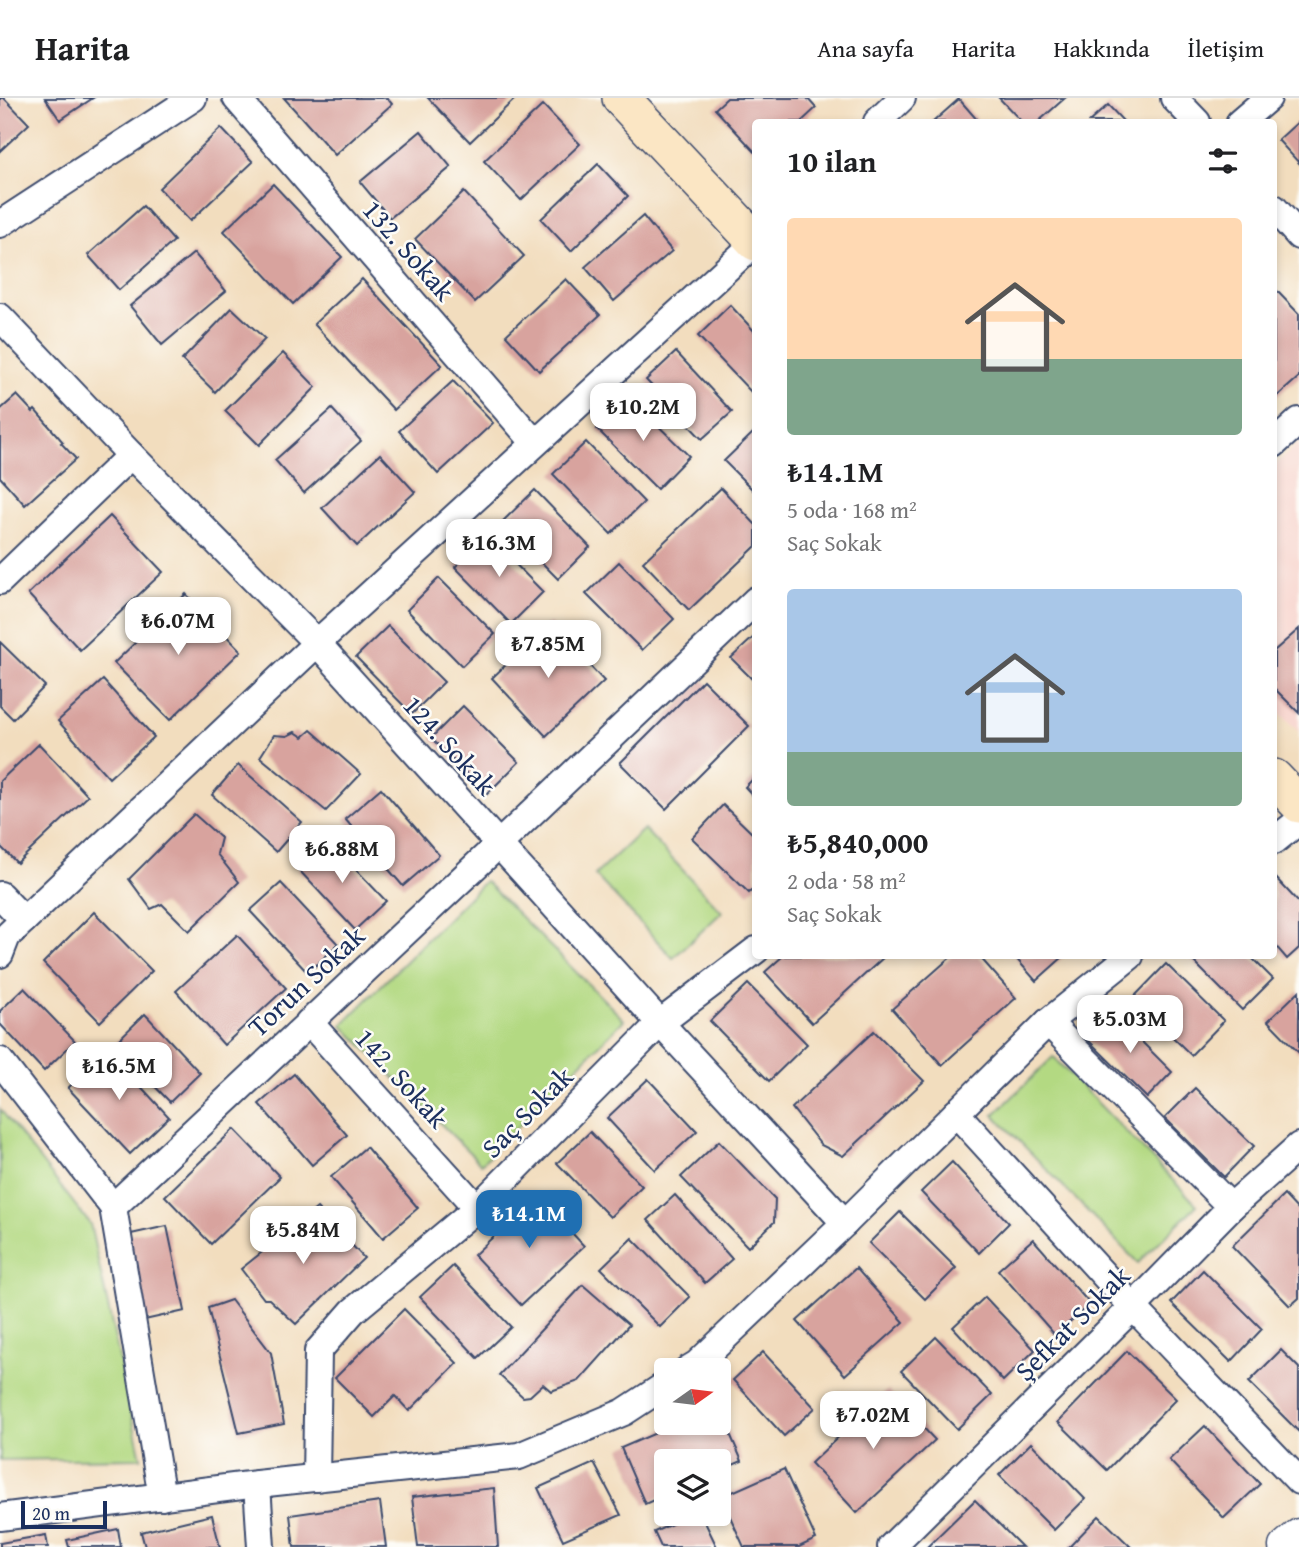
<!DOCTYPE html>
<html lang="tr">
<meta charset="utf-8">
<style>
body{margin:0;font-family:"Gentium Book Plus",serif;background:#f2f2f2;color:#202124;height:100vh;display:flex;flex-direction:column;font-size:26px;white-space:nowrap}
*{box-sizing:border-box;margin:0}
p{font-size:23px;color:#757577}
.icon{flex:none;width:38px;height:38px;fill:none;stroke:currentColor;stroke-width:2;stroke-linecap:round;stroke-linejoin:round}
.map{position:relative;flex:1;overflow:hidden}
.details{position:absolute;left:752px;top:21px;width:525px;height:840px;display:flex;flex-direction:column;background:#fff;border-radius:7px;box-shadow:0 4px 10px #0003}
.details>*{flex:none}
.needle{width:46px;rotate:76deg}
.buttons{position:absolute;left:654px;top:1260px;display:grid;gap:14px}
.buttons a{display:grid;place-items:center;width:77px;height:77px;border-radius:7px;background:#fff;box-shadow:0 4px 10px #0003;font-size:35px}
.scale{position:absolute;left:21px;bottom:18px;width:86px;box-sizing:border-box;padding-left:7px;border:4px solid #1b2f5e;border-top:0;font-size:19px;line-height:24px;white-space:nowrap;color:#1b2f5e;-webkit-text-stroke:5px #fdfcf7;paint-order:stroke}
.price{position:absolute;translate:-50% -60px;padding:0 16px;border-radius:14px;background:#fff;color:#222;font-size:23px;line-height:46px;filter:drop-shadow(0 2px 4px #0008)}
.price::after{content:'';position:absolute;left:50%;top:42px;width:21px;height:16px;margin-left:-10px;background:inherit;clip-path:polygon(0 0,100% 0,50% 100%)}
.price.active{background:#1f6fb2;color:#fff}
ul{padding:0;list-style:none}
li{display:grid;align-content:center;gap:14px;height:371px;padding:0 35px}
li span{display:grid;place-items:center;height:217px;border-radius:7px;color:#555}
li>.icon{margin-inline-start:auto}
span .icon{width:126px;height:126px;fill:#fffc;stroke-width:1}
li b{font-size:30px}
h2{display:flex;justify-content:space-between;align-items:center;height:84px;padding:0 35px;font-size:30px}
header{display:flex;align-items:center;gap:42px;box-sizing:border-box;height:98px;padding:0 35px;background:#fff;border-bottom:2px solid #e0e0e0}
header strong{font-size:33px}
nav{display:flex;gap:38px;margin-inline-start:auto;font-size:24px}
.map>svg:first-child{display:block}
.built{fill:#f7d0c9}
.green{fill:#b3d982;stroke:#678470;stroke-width:2}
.building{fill:#d8a39e}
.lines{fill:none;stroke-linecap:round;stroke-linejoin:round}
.minor-casing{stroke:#3b496c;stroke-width:30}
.tertiary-casing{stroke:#3b496c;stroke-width:35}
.secondary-casing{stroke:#3b496c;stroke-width:40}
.minor{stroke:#fff;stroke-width:26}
.tertiary{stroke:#fff;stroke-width:32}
.secondary{stroke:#fbe6c4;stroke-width:37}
.labels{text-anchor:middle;stroke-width:5;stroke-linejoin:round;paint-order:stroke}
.street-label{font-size:28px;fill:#1b2f5e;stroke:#fdfcf7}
</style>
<header>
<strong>Harita</strong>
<nav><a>Ana sayfa</a><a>Harita</a><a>Hakkında</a><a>İletişim</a></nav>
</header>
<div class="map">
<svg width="1299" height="1449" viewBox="0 0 1299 1449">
<rect width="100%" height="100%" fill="#fdfcf7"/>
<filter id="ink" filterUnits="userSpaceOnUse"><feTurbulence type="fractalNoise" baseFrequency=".0143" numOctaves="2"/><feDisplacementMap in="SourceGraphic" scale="14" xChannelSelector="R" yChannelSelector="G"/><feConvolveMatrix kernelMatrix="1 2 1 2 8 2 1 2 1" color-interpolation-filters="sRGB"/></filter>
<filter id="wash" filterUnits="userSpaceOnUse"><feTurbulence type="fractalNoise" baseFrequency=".00686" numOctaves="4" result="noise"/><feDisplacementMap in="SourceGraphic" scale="28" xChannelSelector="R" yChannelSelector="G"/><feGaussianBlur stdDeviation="1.57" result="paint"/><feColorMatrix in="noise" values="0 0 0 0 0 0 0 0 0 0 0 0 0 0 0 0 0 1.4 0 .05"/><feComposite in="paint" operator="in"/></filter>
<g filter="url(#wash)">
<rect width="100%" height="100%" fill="#f2ddbe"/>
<polygon class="built" points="1299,345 1299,634 1274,609 1274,368"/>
<g class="green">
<polygon points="644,731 722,814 673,860 595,777"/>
<polygon points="485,783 624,922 481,1066 342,927"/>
<polygon points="1053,959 1197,1107 1138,1165 994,1017"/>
<polygon points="0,1011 90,1126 141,1360 0,1362"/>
</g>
<g id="blocks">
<g class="building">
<polygon points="0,0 4,0 29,26 0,53"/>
<polygon points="45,0 93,0 60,22"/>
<polygon points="284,0 387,0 392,6 335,57"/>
<polygon points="428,0 516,0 470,44"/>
<polygon points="727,0 807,0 816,10 801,24 756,24 756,55 715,11"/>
<polygon points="999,0 1065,0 1038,24 1022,24"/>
<polygon points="959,1 979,24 933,24"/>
<polygon points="543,7 580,46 521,102 484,63"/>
<polygon points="1108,7 1124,24 1089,24"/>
<polygon points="1299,23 1299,65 1278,42"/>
<polygon points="221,30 253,64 190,123 159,90"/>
<polygon points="421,33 451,69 390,120 360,84"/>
<polygon points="598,66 628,98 571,153 541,121"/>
<polygon points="273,86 342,159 293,206 224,133"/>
<polygon points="464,94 524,158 475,204 415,141"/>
<polygon points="143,108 174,143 119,192 88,157"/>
<polygon points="643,118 672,153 614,203 585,169"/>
<polygon points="194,155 226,193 162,247 130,208"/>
<polygon points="362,181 442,267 394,312 314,226"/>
<polygon points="566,181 600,217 539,273 506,237"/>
<polygon points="1276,192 1299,216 1299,279 1274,301 1274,194"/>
<polygon points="730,207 756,235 756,292 753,296 698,238"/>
<polygon points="232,210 265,241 215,294 182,262"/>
<polygon points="676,254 732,314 702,341 646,282"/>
<polygon points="283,255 316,289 259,347 225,313"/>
<polygon points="453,283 493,325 438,376 399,333"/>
<polygon points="17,297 33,314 35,312 63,344 61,345 76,361 25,407 0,379 0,312"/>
<polygon points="629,299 689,358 657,391 597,331"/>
<polygon points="332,311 361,343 304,395 275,362"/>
<polygon points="756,332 756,395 724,363"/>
<polygon points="586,344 644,404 611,436 553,376"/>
<polygon points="380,356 415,394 357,448 322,410"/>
<polygon points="721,390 756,427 756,448 689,512 643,464"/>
<polygon points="535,392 590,449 558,481 502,424"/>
<polygon points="110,418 163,474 80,552 28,496"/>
<polygon points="487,437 543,494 511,526 455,469"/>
<polygon points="619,464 674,521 642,552 586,496"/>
<polygon points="439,480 495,536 462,568 407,512"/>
<polygon points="186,496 241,553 170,622 114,565"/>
<polygon points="550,525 604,583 546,638 492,580"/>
<polygon points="388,528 444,584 412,616 356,559"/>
<polygon points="1299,531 1299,615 1274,590 1274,553"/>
<polygon points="756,537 756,585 731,560"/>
<polygon points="0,544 45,588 13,621 0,608"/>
<polygon points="103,582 154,639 109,680 58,623"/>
<polygon points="703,582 749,628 666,711 620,665"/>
<polygon points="463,608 519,664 487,696 431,640"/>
<polygon points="311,632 361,676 326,713 260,659 274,637 287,638 295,634 303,639"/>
<polygon points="39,646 88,698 17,765 0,748 0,683"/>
<polygon points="238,667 302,724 276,754 212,697"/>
<polygon points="756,678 756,701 745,689"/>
<polygon points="381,690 439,757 403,788 345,721"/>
<polygon points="723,707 756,739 756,788 749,795 692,740"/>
<polygon points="194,716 221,740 217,756 239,784 189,833 162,806 151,811 129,781"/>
<polygon points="328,742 386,803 355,832 298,771"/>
<polygon points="1274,778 1299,805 1299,850 1287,861 1274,846"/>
<polygon points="281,785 338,846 308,875 250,813"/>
<polygon points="94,814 152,873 100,924 43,865"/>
<polygon points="237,837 286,890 224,947 176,893"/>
<polygon points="783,858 885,858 812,925 765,874"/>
<polygon points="952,858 979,858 1016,900 942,967 892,911"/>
<polygon points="1014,858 1064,858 1036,883"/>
<polygon points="1188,858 1250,858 1273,881 1242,912"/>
<polygon points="1166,866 1224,923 1191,957 1133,900"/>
<polygon points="748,886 807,946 769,983 710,923"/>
<polygon points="24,890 75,943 44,973 0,926 0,913"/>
<polygon points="1299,893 1299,955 1268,923"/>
<polygon points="1113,915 1172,974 1147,1000 1087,941"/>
<polygon points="145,916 200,975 170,1004 114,946"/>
<polygon points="874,933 924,983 843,1058 821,1047 792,1010"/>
<polygon points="108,953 169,1019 130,1056 68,990"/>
<polygon points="294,976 347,1037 312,1067 259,1006"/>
<polygon points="648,981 697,1033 655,1072 607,1020"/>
<polygon points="1195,990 1254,1048 1224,1079 1165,1020"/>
<polygon points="234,1031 280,1079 211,1146 165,1098"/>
<polygon points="590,1034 642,1088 610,1119 557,1065"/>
<polygon points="719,1043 775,1101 774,1124 748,1149 681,1079"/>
<polygon points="366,1049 418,1110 383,1140 331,1079"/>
<polygon points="952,1064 1009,1125 979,1155 921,1094"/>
<polygon points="537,1097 584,1148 521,1207 474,1157"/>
<polygon points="675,1097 732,1161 705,1185 648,1122"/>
<polygon points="1284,1097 1299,1113 1299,1200 1290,1208 1232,1148"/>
<polygon points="317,1110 364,1160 296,1226 269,1201 264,1201 241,1171"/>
<polygon points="900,1114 956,1170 925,1201 869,1145"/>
<polygon points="167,1128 185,1213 140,1223 122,1138"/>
<polygon points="632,1140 690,1199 660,1229 601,1170"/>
<polygon points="1033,1141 1090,1206 1055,1237 998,1172"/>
<polygon points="453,1168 511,1229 478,1260 420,1199"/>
<polygon points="856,1170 904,1224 845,1277 797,1223"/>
<polygon points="1203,1172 1262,1231 1231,1264 1171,1205"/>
<polygon points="583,1187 629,1227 579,1283 551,1293 543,1286 530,1298 523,1299 499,1277"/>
<polygon points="985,1199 1035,1252 1003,1283 953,1229"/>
<polygon points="231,1202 271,1255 284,1326 239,1335 208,1210"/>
<polygon points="404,1211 457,1265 409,1313 395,1298 374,1319 335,1280"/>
<polygon points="936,1239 992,1297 957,1331 901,1273"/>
<polygon points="1281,1252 1299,1270 1299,1334 1249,1284"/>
<polygon points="1127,1253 1176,1301 1107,1372 1058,1324"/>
<polygon points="763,1254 815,1310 784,1338 733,1282"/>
<polygon points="888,1292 935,1342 857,1415 811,1365"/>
<polygon points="719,1311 742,1363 719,1373 719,1363 667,1363 667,1396 645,1406 621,1350 679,1325 719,1325"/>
<polygon points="1205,1328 1260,1386 1224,1420 1169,1362"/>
<polygon points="1031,1345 1085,1401 1054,1432 999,1377"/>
<polygon points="594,1365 621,1417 563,1442 538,1390"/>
<polygon points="784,1371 816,1441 799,1449 744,1449 721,1399"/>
<polygon points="494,1390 498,1449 418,1449 412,1399"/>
<polygon points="975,1402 1022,1449 927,1449"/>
<polygon points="380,1404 386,1449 294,1449 290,1417"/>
<polygon points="694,1416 701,1416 717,1449 661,1449 654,1434"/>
<polygon points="212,1417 220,1449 145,1449 141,1434"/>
<polygon points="1099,1418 1131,1449 1069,1449"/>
<polygon points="118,1431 121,1449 69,1449 67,1442"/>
<polygon points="46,1437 48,1449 0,1449 0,1445"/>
</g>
</g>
</g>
<g filter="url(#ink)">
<use href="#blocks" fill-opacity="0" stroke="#3b496c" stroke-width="2"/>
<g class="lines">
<g class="minor-casing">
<g id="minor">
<polyline points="236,0 535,345"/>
<polyline points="1174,0 1197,24"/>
<polyline points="877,24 902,0"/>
<polyline points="1240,24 1268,0"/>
<polyline points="1274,110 1299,138"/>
<polyline points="0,126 193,0"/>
<polyline points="0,219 131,357 317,545 660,925 845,1125"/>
<polyline points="1274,346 1299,323"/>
<polyline points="0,483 131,357"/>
<polyline points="1274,743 1299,723"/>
<polyline points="0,797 24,822"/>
<polyline points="0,856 7,838 317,545 756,144"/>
<polyline points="309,924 477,1110"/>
<polyline points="1048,924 1231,1109"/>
<polyline points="0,963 113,1109 162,1399"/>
<polyline points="956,1015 1133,1209 1299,1383"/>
<polyline points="113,1109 498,747 756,502"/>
<polyline points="687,1272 697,1266 845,1125 1048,924 1130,858"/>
<polyline points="316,1380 318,1253 353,1213 477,1110 660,925 756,852"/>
<polyline points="257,1386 261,1449"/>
<polyline points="0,1419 257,1386 519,1358 624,1314 667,1286"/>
<polyline points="891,1449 1133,1209 1231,1109 1299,1048"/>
</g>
</g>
<g class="tertiary-casing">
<polyline id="tertiary" points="1285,1449 1299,1437"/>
</g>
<g class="secondary-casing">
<g id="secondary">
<polyline points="621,0 756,144"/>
<polyline points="1274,680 1299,706"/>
</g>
</g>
<use href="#minor" class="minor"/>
<use href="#tertiary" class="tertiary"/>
<use href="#secondary" class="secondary"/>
</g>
</g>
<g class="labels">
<g class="street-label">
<text transform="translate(409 152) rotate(49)" y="10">132. Sokak</text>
<text transform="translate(450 647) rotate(48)" y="10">124. Sokak</text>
<text transform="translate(306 883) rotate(-43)" y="10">Torun Sokak</text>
<text transform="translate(402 980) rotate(48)" y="10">142. Sokak</text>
<text transform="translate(527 1014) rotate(-45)" y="10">Saç Sokak</text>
<text transform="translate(1072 1225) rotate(-45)" y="10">Şefkat Sokak</text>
</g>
</g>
</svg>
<div class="buttons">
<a><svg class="needle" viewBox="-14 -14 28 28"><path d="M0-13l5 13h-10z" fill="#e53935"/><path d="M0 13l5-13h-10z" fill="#757577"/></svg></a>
<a><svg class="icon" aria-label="layers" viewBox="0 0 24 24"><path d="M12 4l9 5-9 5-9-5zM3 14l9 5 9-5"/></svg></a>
</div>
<div class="scale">20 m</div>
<b class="price" style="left:643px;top:345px">₺10.2M</b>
<b class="price" style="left:499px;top:481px">₺16.3M</b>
<b class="price" style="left:178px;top:559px">₺6.07M</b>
<b class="price" style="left:548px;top:582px">₺7.85M</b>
<b class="price" style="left:342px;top:787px">₺6.88M</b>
<b class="price" style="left:1130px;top:957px">₺5.03M</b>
<b class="price" style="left:119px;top:1004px">₺16.5M</b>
<b class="price active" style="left:529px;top:1152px">₺14.1M</b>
<b class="price" style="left:303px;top:1168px">₺5.84M</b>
<b class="price" style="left:873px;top:1353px">₺7.02M</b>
<section class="details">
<h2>10 ilan<svg class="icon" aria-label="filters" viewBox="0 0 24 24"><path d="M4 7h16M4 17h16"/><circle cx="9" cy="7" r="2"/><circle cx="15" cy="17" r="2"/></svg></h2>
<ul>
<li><span style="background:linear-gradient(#ffd9b3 65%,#7fa58c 0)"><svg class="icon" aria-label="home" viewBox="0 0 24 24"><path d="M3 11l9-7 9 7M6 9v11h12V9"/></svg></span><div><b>₺14.1M</b><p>5 oda · 168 m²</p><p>Saç Sokak</p></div></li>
<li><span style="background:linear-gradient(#a9c7e8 75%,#7fa58c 0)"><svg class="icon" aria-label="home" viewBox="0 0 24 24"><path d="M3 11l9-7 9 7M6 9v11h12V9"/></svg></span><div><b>₺5,840,000</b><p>2 oda · 58 m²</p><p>Saç Sokak</p></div></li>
</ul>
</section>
</div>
